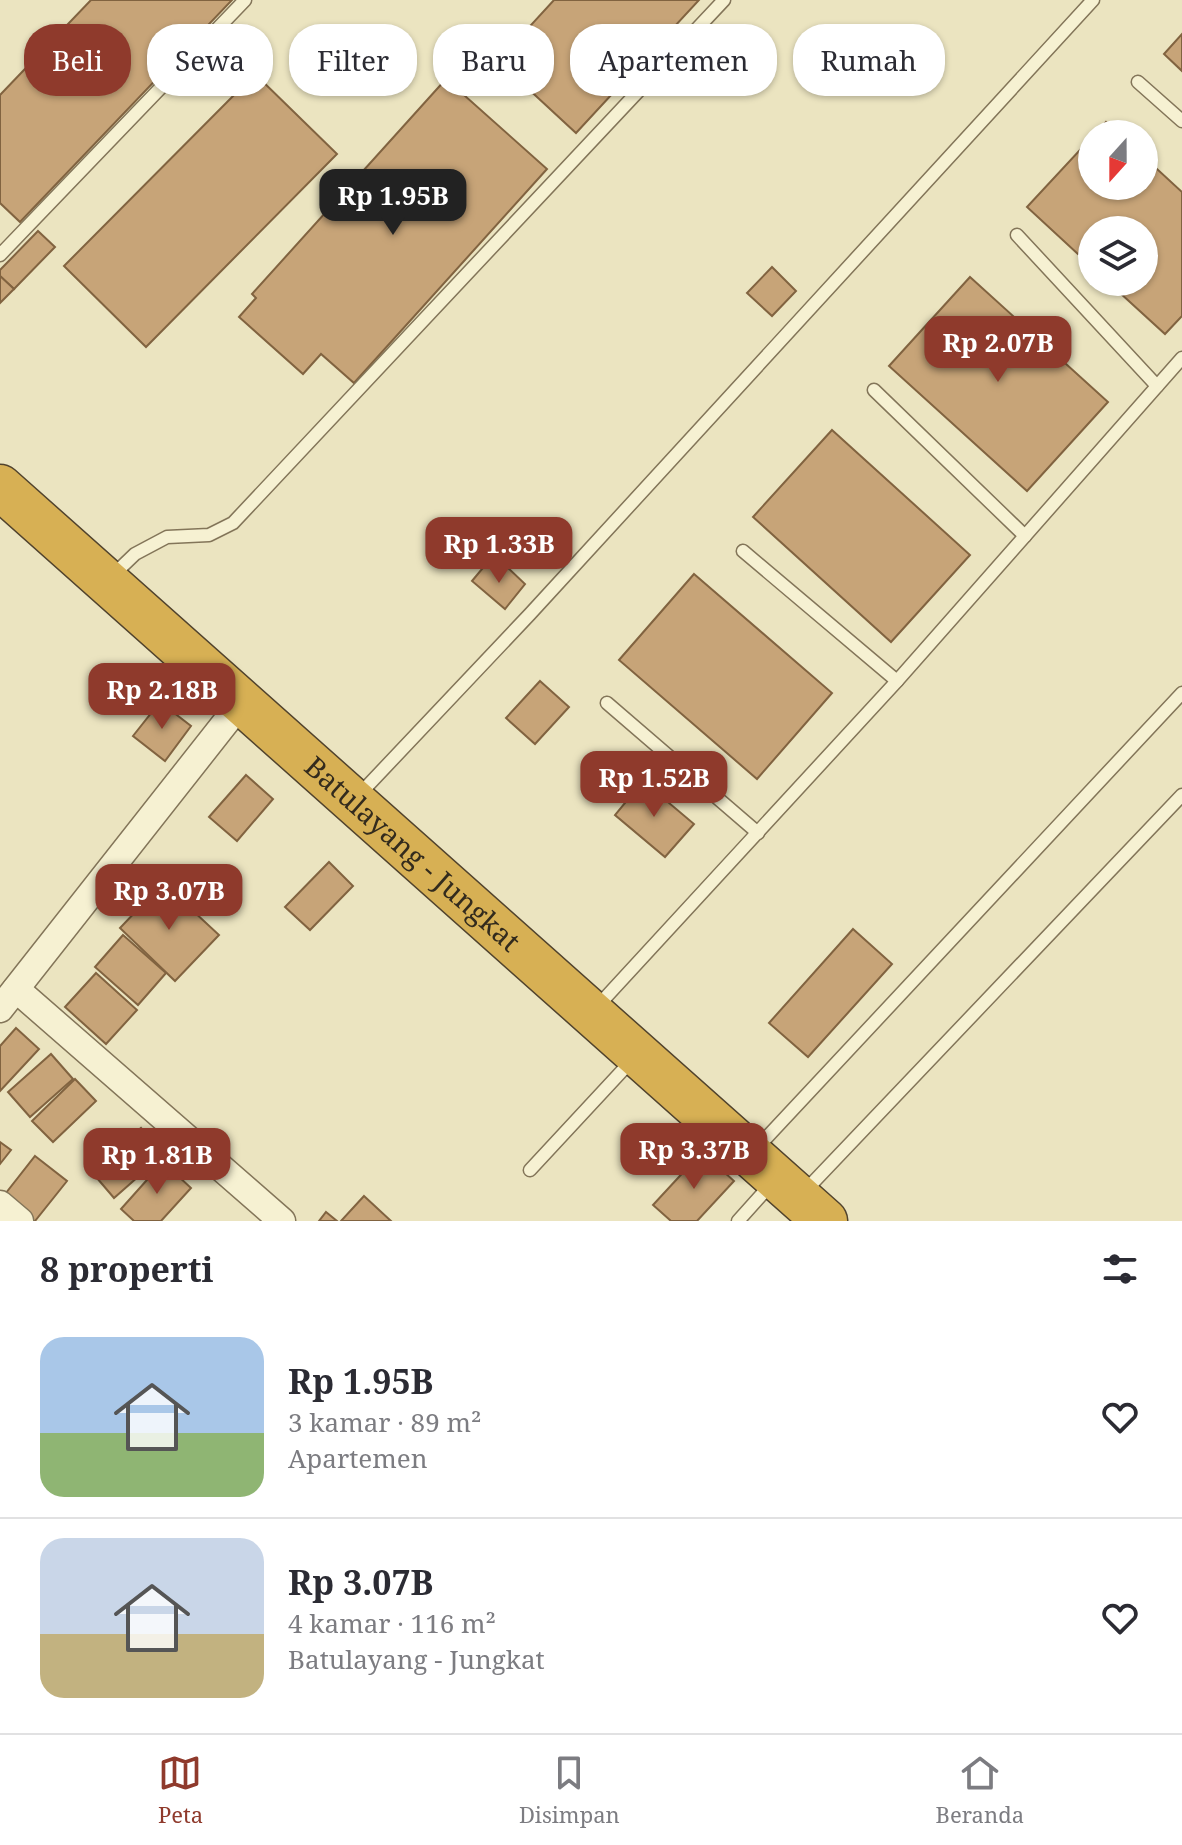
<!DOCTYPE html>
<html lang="id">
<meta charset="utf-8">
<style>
body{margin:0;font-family:"Noto Serif",serif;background:#f7f7f7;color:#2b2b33;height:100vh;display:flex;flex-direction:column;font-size:30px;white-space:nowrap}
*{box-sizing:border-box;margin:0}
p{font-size:26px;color:#7c7c81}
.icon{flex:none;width:44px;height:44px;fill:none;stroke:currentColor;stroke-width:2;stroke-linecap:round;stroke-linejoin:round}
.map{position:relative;height:1221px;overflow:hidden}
.side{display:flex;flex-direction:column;background:#fff;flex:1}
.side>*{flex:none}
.guide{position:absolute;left:24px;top:24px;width:1134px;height:72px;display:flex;gap:16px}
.needle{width:52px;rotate:201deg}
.controls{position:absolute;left:1078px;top:120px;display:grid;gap:16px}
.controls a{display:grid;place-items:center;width:80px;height:80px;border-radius:50%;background:#fff;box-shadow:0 2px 6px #0004;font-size:40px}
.price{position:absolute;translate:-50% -68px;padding:0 18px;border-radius:16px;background:#8f3a2c;color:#fff;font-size:26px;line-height:52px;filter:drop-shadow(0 2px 4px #0008)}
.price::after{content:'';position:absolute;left:50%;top:48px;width:24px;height:18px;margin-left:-12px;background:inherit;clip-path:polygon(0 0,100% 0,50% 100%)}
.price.current{background:#222;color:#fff}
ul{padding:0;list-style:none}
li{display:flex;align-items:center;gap:24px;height:200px;padding:0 40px}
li+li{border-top:2px solid #e1e1e2}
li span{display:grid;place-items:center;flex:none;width:224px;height:160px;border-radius:24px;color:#555}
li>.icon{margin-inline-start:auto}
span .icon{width:96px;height:96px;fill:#fffc;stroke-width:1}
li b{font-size:34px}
h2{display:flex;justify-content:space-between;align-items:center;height:96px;padding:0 40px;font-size:34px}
.tag{padding:0 28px;border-radius:32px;background:#fff;box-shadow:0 2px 6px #0004;font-size:28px;line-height:72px}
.tag.current{background:#8f3a2c;color:#fff}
.dock{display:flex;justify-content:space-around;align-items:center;height:112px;border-top:2px solid #e1e1e2;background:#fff;font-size:22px;color:#7c7c81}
.dock a{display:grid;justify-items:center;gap:4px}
.dock .current{color:#8f3a2c}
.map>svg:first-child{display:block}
.building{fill:#c7a478;stroke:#816340;stroke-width:2}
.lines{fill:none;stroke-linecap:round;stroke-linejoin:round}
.lane-casing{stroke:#837559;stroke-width:15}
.street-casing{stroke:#837559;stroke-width:29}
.highway-casing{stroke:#51432d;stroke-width:47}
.lane{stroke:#f6f1d2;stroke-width:12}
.street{stroke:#f6f1d2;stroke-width:26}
.highway{stroke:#d7b054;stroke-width:44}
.labels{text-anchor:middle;stroke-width:6;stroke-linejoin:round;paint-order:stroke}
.street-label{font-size:28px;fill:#332b1d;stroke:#f3eecf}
</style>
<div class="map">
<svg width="1182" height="1221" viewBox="0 0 1182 1221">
<rect width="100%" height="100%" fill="#ebe4c0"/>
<g class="building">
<polygon points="91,0 232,0 20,222 0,203 0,95"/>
<polygon points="554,0 699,0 576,133 498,61"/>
<polygon points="1182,34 1182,71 1164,54"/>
<polygon points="255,74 337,154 146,347 64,266"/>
<polygon points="446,79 547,169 354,383 321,354 303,374 239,317 256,298 252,294"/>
<polygon points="1106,122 1119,134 1095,134"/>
<polygon points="1092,137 1092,186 1144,186 1144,157 1182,192 1182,316 1165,334 1108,282 1144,282 1144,230 1092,230 1092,267 1027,207"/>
<polygon points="38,231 55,247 14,289 0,276 0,270"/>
<polygon points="772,267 796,291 772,316 747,293"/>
<polygon points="0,276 14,289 0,303"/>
<polygon points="970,277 1108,402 1027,491 889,366"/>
<polygon points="832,430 970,555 891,642 753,517"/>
<polygon points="487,563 501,576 507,567 525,584 505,609 472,581"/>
<polygon points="694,574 832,693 757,779 619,660"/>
<polygon points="540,681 569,707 535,744 506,718"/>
<polygon points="160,702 191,726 165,761 133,736"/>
<polygon points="246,775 273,799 237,841 209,817"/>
<polygon points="643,781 694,824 665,857 615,815"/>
<polygon points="329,862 353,886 310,930 285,907"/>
<polygon points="163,883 219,935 175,981 120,928"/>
<polygon points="853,929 892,964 808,1057 769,1023"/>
<polygon points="123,935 166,973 138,1005 95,967"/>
<polygon points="96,973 137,1010 106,1044 65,1007"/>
<polygon points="16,1028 39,1049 0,1091 0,1046"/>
<polygon points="51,1054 73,1079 30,1117 8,1092"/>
<polygon points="75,1079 96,1101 53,1142 32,1121"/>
<polygon points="141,1128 164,1154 114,1198 91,1171"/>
<polygon points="0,1142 11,1150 0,1164"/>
<polygon points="702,1152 734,1181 697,1221 671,1221 653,1205"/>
<polygon points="35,1156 67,1181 35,1221 31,1221 2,1198"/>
<polygon points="163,1162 191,1188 161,1221 134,1221 121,1209"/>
<polygon points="364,1196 391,1221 341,1221"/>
<polygon points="326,1212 337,1221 319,1221"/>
</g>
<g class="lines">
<g class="lane-casing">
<g id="lane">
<polyline points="1138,82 1182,121"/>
<polyline points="1017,235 1157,386"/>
<polyline points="0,255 245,0"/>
<polyline points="874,390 1025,536"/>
<polyline points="743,551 897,681"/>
<polyline points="110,578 135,554 167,537 209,535 233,523 724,0"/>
<polyline points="607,703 758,833"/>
<polyline points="357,797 530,614 1093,0"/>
<polyline points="595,1009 897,681 1182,358"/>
<polyline points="755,1150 1182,693"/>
<polyline points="530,1170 634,1058"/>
<polyline points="804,1192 1182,795"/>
<polyline points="738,1221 772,1183"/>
</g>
</g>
<g class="street-casing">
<g id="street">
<polyline points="16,989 282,1221"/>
<polyline points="0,1009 241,703"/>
<polyline points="0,1204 20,1221"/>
</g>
</g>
<g class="highway-casing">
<g id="highway">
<path id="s1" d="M0,487L825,1221"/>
</g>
</g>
<use href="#lane" class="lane"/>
<use href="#street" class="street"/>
<use href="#highway" class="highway"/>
</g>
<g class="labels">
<g class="street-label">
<text dy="10" stroke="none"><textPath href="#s1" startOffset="552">Batulayang - Jungkat</textPath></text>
</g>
</g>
</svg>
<div class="controls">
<a><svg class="needle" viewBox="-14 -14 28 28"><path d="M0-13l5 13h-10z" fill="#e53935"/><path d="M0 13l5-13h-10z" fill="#7c7c81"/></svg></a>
<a><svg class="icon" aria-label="layers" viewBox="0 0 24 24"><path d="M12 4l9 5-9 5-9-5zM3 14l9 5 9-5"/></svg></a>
</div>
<b class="price current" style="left:393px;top:237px">Rp 1.95B</b>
<b class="price" style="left:998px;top:384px">Rp 2.07B</b>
<b class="price" style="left:499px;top:585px">Rp 1.33B</b>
<b class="price" style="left:162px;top:731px">Rp 2.18B</b>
<b class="price" style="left:654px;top:819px">Rp 1.52B</b>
<b class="price" style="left:169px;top:932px">Rp 3.07B</b>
<b class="price" style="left:694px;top:1191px">Rp 3.37B</b>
<b class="price" style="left:157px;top:1196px">Rp 1.81B</b>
<div class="guide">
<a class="tag current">Beli</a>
<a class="tag">Sewa</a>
<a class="tag">Filter</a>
<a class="tag">Baru</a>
<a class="tag">Apartemen</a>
<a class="tag">Rumah</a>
</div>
</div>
<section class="side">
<h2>8 properti<svg class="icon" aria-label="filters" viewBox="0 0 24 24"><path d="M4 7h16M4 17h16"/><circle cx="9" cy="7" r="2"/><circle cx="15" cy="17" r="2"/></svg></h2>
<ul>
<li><span style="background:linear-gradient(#a9c7e8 60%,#8fb573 0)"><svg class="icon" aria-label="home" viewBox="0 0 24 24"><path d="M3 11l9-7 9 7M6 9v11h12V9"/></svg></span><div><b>Rp 1.95B</b><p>3 kamar · 89 m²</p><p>Apartemen</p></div><svg class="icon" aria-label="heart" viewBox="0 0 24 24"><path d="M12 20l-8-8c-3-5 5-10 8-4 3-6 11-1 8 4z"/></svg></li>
<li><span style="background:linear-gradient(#c9d6e8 60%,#c2b280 0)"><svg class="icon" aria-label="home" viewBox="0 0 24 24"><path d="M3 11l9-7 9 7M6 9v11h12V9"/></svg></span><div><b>Rp 3.07B</b><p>4 kamar · 116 m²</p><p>Batulayang - Jungkat</p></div><svg class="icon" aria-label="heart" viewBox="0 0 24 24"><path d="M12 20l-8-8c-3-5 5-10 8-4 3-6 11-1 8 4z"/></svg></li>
</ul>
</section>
<nav class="dock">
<a class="current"><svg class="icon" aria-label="map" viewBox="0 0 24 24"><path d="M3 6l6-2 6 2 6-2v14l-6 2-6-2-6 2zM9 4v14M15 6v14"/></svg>Peta</a>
<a><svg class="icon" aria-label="saved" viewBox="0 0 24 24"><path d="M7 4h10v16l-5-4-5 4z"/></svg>Disimpan</a>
<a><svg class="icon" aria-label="home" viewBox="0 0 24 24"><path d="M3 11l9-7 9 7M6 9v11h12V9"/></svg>Beranda</a>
</nav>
